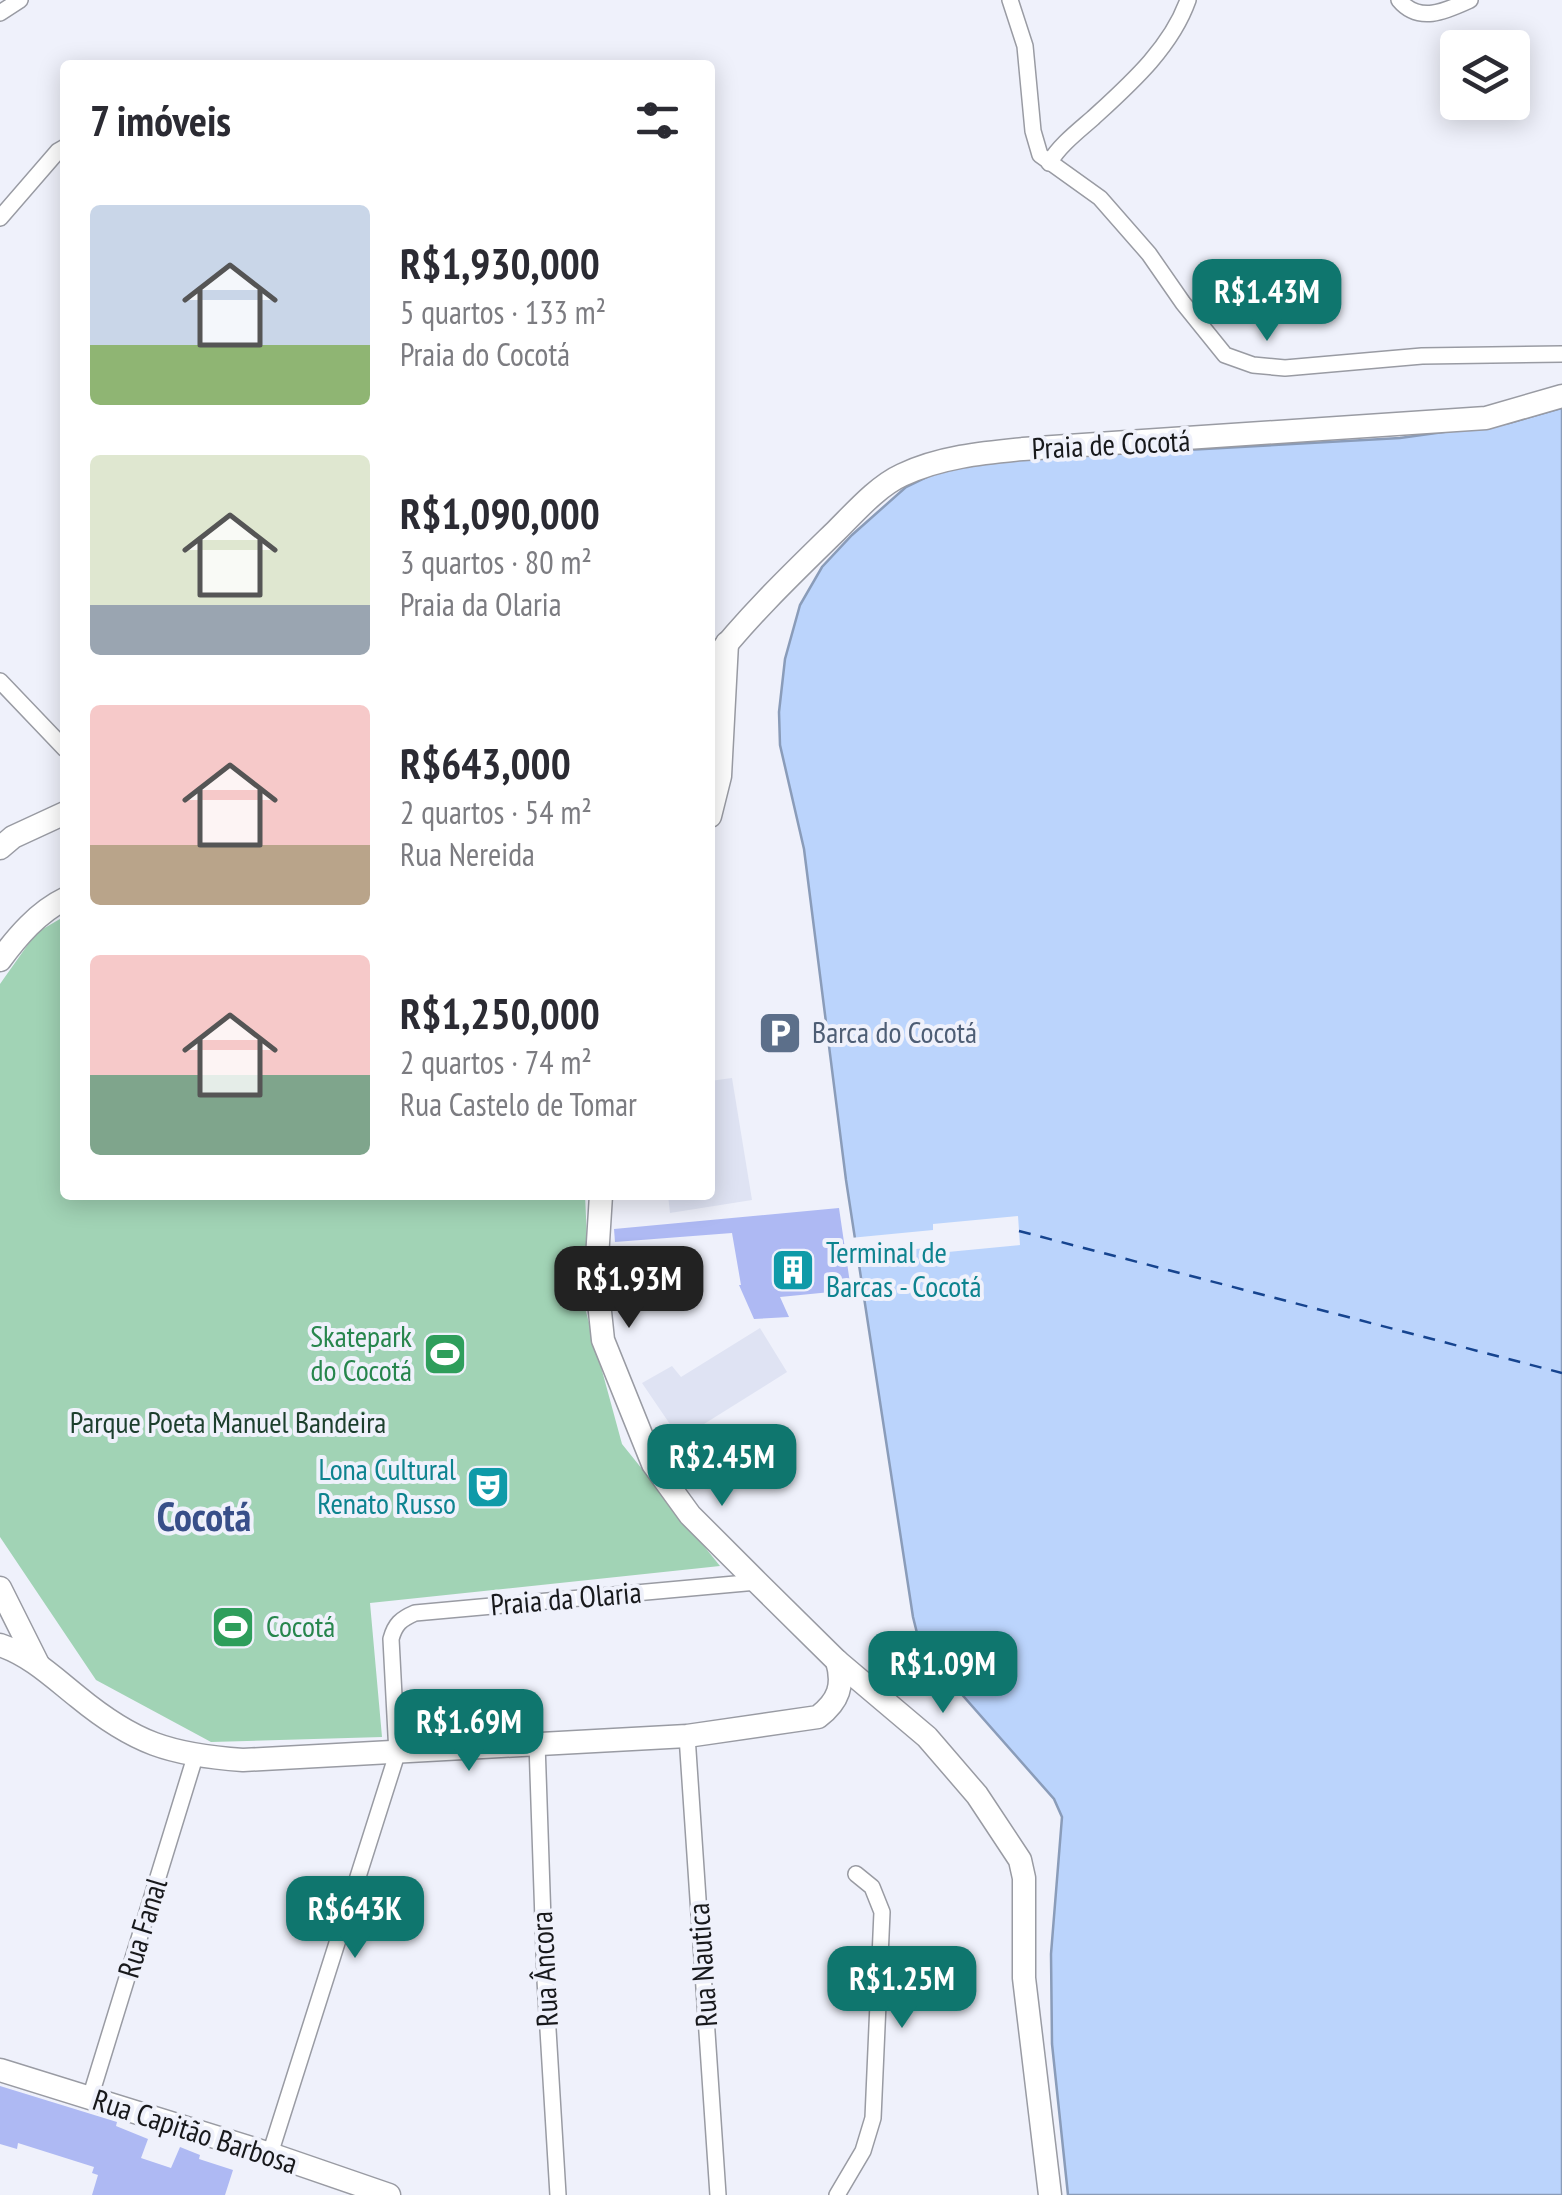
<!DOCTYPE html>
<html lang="pt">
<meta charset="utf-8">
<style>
body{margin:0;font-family:"PT Sans Narrow",sans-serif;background:#f7f7f7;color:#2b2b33;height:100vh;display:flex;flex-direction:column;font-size:38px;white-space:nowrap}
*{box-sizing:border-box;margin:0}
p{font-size:32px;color:#7c7c81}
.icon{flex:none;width:55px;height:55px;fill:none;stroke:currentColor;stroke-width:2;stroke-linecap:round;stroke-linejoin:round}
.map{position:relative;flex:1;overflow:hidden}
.details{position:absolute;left:60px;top:60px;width:655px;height:1140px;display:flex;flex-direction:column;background:#fff;border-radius:10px;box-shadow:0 5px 25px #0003}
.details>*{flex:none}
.controls{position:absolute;left:1440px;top:30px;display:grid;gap:20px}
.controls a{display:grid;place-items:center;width:90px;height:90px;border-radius:10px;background:#fff;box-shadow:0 5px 25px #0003;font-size:50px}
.price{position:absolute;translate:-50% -85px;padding:0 22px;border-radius:20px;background:#0f766e;color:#fff;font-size:32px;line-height:65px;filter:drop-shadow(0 2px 5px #0008)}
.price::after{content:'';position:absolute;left:50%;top:60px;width:30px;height:22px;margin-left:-15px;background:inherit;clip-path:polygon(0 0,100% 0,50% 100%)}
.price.on{background:#222;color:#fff}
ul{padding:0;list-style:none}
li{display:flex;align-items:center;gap:30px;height:250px;padding:0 30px}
li span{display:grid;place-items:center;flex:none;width:280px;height:200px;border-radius:10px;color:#555}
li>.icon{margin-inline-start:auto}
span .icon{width:120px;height:120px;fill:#fffc;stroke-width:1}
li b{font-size:42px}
h2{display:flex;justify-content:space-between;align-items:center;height:120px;padding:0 30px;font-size:42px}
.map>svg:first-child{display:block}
.built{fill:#dfe3f3}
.green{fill:#a1d3b5}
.water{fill:#bbd4fc;stroke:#8a9cb9;stroke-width:2.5}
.pier{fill:#eff1fb}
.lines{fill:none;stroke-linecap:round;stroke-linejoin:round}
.ferry{stroke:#16448f;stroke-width:2.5;stroke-dasharray:12 10;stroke-linecap:butt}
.building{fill:#aeb9f3}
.street-casing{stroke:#999ba3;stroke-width:18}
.secondary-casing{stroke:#999ba3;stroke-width:25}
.street{stroke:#fff;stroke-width:15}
.secondary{stroke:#fff;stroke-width:22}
.labels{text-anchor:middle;stroke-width:8;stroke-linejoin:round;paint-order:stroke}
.street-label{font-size:30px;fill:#18191c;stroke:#eff1fb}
.service-label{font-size:30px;fill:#4e5e75;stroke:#eff1fb;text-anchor:start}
.culture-label{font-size:30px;fill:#0d838f;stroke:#eff1fb;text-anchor:start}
.leisure-label{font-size:30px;fill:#27864d;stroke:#eff1fb;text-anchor:end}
.park-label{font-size:30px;fill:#1c3f2d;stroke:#eff1fb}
.district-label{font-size:40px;font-weight:bold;fill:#384f89;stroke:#eff1fb}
</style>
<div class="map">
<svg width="1562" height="2195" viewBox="0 0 1562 2195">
<rect width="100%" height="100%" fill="#eff1fb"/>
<g class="built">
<polygon points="732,1078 752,1200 670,1213 668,1195 710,1195 710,1081"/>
<polygon points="760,1328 787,1372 680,1439 642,1383 672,1366 681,1377"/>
</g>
<polygon class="green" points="65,916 65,1195 585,1195 587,1239 582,1297 622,1444 720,1566 370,1603 382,1737 211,1742 96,1680 0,1537 0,984 36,933"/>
<polygon class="water" points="1562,408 1562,2195 1068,2195 1052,2044 1051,1954 1062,1817 1054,1799 928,1656 919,1641 913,1617 846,1180 804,849 780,745 779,712 785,659 800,605 822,567 852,535 906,487 937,472 973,462 1400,438 1509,423"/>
<polygon class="pier" points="1018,1216 1020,1245 927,1254 926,1248 854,1255 850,1238 933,1230 933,1224"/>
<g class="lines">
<polyline class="ferry" points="1019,1231 1562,1373"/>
</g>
<g class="building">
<polygon points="839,1208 851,1290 780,1297 789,1317 754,1319 739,1285 741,1285 732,1233 615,1242 614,1229"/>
<polygon points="0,2086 117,2122 116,2126 148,2139 141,2158 171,2168 180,2147 200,2155 199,2159 233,2170 225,2195 92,2195 98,2175 92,2173 94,2167 18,2143 17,2149 0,2144"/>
</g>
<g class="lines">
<g class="street-casing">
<g id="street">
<polyline points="1010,0 1025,46 1033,131 1040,155 1100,198 1149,254 1183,303 1225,355 1253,365 1285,368 1422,356 1562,354"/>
<path d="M1399,0C1419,24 1446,11 1470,0"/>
<polyline points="0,13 20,0"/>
<path d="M1049,163C1060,145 1077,132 1093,118C1130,84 1171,48 1188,0"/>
<polyline points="0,218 58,151 65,147"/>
<polyline points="0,681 65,749"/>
<polyline points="687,1736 718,2195"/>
<polyline points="537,1743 545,1980 558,2195"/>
<polyline points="90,2098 195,1757"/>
<path d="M270,2154L397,1754L391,1639C395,1624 401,1619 415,1613L757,1582"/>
<polyline points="837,2195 863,2151 873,2118 882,1912 872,1887 856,1874"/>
</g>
</g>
<g class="secondary-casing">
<g id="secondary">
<path d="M710,665C747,617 793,573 837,530C856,511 878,486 902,475C940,457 982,453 1023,449L1486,418L1562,396"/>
<polyline points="710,816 720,776 727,643"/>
<polyline points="0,848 13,837 65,813"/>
<path d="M0,960C17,937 38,912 65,899"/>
<polyline points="601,1195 596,1274 603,1340 653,1464 690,1515 757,1582 837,1661 927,1737 977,1795 1020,1860 1024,1878 1024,1978 1050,2195"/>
<polyline points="0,1588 38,1664"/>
<path d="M0,1645C30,1655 53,1677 78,1697C134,1743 170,1755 243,1760L687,1736L818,1717C839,1701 844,1685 837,1661"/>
<polyline points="0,2070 270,2154 389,2195"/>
</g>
</g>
<use href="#street" class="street"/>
<use href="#secondary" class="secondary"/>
</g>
<defs>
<g id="parking-square" transform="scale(2.25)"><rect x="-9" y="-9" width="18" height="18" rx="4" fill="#5c6f8a" stroke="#eff1fb"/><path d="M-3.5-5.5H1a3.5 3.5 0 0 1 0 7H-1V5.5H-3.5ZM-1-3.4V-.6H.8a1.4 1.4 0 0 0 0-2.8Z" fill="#fff"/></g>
<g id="building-square" transform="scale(2.25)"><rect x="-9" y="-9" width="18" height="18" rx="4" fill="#0f9aa8" stroke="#eff1fb"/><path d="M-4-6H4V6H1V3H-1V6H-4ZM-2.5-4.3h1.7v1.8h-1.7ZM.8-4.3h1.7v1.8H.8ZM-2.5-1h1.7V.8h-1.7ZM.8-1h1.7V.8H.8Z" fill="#fff"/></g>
<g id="stadium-square" transform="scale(2.25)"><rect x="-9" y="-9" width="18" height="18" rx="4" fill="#2e9e5b" stroke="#eff1fb"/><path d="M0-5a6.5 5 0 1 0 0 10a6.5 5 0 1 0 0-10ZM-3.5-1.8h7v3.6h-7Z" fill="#fff"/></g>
<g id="theatre-square" transform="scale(2.25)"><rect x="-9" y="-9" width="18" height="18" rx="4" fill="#0f9aa8" stroke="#eff1fb"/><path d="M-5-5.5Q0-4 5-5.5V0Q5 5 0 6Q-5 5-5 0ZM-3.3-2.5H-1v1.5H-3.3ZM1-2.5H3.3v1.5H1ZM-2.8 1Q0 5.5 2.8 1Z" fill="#fff"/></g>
</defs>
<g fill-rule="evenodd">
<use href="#parking-square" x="780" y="1033"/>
<use href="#building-square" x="793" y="1270"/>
<use href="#stadium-square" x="445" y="1354"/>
<use href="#theatre-square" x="488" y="1487"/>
<use href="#stadium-square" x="233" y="1627"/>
</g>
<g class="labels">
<g class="street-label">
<text transform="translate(1111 445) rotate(-3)" y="10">Praia de Cocotá</text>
<text transform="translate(566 1599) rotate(-5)" y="10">Praia da Olaria</text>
<text transform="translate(143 1928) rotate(-73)" y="10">Rua Fanal</text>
<text transform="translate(703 1965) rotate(-94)" y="10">Rua Nautica</text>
<text transform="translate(545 1969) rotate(-93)" y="10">Rua Âncora</text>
<text transform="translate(195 2132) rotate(18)" y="10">Rua Capitão Barbosa</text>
</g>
<g class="service-label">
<text x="812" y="1043">Barca do Cocotá</text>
</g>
<g class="culture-label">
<text x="826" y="1263">Terminal de<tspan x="826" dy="34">Barcas - Cocotá</tspan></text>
<text x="456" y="1480" text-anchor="end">Lona Cultural<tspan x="456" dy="34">Renato Russo</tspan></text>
</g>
<g class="leisure-label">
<text x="412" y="1347">Skatepark<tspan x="412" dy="34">do Cocotá</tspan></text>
<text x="266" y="1637" text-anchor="start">Cocotá</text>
</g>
<g class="park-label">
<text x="228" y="1433">Parque Poeta Manuel Bandeira</text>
</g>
<g class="district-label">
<text x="204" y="1531">Cocotá</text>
</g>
</g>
</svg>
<div class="controls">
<a><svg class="icon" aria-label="layers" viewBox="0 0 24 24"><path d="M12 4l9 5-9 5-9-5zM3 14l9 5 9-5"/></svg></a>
</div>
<b class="price" style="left:1267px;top:344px">R$1.43M</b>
<b class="price on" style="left:629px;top:1331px">R$1.93M</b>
<b class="price" style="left:722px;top:1509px">R$2.45M</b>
<b class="price" style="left:943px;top:1716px">R$1.09M</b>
<b class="price" style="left:469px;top:1774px">R$1.69M</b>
<b class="price" style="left:355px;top:1961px">R$643K</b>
<b class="price" style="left:902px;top:2031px">R$1.25M</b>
<section class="details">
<h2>7 imóveis<svg class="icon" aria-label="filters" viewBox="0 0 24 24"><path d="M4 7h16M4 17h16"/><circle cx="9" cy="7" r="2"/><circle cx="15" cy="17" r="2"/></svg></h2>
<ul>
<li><span style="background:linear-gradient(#c9d6e8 70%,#8fb573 0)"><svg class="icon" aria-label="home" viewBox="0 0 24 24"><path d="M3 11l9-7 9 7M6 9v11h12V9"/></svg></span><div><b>R$1,930,000</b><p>5 quartos · 133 m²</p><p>Praia do Cocotá</p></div></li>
<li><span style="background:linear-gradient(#dfe7d0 75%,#9aa5b1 0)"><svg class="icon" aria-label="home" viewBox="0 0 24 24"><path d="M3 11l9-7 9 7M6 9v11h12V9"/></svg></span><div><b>R$1,090,000</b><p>3 quartos · 80 m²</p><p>Praia da Olaria</p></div></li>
<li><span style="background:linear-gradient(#f6c9c9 70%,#b9a48a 0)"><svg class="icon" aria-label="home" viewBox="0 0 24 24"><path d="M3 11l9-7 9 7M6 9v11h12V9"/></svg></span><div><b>R$643,000</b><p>2 quartos · 54 m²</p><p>Rua Nereida</p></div></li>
<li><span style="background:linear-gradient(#f6c9c9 60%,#7fa58c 0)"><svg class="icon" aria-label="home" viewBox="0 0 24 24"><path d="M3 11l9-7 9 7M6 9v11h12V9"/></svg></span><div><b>R$1,250,000</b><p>2 quartos · 74 m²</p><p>Rua Castelo de Tomar</p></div></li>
</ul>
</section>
</div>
